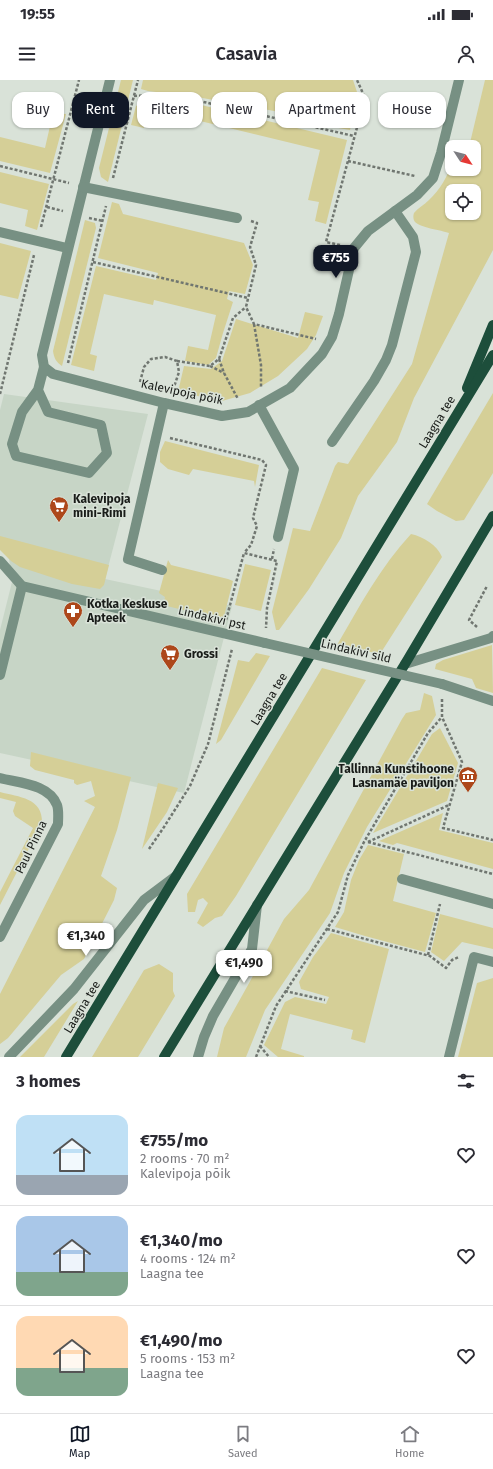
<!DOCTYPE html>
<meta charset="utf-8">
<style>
body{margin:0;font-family:"Fira Sans",sans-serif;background:#f2f2f3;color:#2b2b33;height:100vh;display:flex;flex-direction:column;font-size:15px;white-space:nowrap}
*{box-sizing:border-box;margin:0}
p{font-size:13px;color:#7c7c81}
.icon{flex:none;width:22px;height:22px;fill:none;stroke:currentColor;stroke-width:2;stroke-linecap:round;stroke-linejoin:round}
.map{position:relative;height:977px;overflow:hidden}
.sheet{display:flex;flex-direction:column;background:#fff;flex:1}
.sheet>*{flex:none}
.guide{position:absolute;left:12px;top:12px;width:469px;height:36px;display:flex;gap:8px}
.needle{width:26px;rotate:126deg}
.buttons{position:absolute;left:445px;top:60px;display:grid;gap:8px}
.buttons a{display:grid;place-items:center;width:36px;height:36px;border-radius:8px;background:#fff;box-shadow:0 1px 3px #0004;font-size:20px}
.price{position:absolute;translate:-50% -34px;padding:0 9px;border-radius:8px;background:#fff;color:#222;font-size:13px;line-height:26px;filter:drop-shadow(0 1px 2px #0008)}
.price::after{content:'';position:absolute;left:50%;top:24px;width:12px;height:9px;margin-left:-6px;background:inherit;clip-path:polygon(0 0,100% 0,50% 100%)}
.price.on{background:#111827;color:#fff}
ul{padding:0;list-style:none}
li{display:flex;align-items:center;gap:12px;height:100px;padding:0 16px}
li+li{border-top:1px solid #e1e1e2}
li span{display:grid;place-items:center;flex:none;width:112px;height:80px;border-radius:12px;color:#555}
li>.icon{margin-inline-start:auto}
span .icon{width:48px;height:48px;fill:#fffc;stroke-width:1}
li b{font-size:17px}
h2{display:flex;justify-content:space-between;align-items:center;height:48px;padding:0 16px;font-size:17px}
.pill{padding:0 14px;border-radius:12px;background:#fff;box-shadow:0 1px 3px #0004;font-size:14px;line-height:36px}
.pill.on{background:#111827;color:#fff}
.status{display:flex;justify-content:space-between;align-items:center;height:28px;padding:0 20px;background:#fff;direction:ltr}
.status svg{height:11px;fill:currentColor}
header{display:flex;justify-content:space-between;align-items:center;height:52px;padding:0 16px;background:#fff;font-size:18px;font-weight:600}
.tab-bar{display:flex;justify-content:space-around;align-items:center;height:56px;border-top:1px solid #e1e1e2;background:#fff;font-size:11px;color:#7c7c81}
.tab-bar a{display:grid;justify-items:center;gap:2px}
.tab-bar .on{color:#111827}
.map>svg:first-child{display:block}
.built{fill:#c7d5c6}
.green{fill:#d5cf97;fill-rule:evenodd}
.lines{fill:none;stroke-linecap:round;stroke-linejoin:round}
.path{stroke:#707670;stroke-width:2.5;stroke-dasharray:3 2;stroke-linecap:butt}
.minor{stroke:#779083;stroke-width:10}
.major{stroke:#1d4e3b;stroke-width:10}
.minor-bridge{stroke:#779083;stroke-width:10}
.labels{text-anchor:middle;stroke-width:3;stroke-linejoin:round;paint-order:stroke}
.street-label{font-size:12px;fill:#191c19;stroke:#d9e2d8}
.poi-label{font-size:12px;font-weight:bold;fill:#191c19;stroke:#d9e2d8;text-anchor:start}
</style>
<div class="status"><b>19:55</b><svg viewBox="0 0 49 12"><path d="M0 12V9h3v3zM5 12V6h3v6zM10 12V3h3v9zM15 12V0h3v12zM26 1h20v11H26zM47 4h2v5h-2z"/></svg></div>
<header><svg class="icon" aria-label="menu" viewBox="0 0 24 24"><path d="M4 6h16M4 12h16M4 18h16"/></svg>Casavia<svg class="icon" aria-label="person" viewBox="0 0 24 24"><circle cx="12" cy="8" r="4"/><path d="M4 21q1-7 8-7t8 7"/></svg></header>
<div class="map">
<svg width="493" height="977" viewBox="0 0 493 977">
<rect width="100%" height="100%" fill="#d9e2d8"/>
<polygon class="built" points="4,314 148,334 105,499 232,526 184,713 0,673 0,550 12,502 9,479 0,467 0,330"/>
<g class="green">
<polygon points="121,0 133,0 108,102 101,97 99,88"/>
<polygon points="143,0 353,0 358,15 350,50 315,44 274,31 197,17 148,11 141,9"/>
<path d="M485,0H493V170L414,318L397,362L358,416L341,458L309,509L279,550H276L272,532L293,448L310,451L335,386L338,382L348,384L412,284L449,153C441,150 421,148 415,142C413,139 413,136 414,133C418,128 424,125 429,120C440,110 448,96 452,82V89H474V67H469ZM452,111H474V133H452Z"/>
<polygon points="149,18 193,23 347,60 326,144 315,141 319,122 308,120 320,70 196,40 195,46 148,34 144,48 131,45 136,26"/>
<polygon points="53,33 66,34 50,93 0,81 0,57 45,68"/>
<polygon points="0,92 49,104 37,150 25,146 28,130 0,123"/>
<polygon points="112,122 119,124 123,134 244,163 253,185 245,214 229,211 227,219 233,222 223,253 216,278 208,285 185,281 188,266 208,270 216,235 154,220 153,225 104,214 90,274 97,276 94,291 71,285 96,186 156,200 158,193 98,178"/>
<path d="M85,140L95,143L96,148L62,286C56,282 54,278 53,271Z"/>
<polygon points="0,163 31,171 18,219 0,215"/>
<polygon points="305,232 323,236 316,255 307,269 278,296 250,313 222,321 178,312 184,286 211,289 222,281 236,239 298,258"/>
<polygon points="493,313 493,393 464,440 456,441 437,431 427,424"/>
<polygon points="165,361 259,385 255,407 254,401 193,389 189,395 168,389 160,382 160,372"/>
<path d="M411,454C424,457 437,465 442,477L380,574L337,565C359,527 381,486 411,454Z"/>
<polygon points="0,456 109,485 104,505 100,509 72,504 20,487 11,481 0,470"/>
<polygon points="168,480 171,485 228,499 233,501 223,540 163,525 165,517 159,513"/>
<polygon points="245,484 271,490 261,531 235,525"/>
<polygon points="492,565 493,613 476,608 472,599 435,589 436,584 443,580"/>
<polygon points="256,573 270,576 221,660 216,664 238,580 249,582"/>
<polygon points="322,588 366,600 236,816 222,836 215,838 203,847 197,843 208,823 203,818 198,820 195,832 188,832 187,814"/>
<polygon points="424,613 432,616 436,635 367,747 344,793 330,833 265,930 246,977 217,977 224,948 248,905 284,839 309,810 402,639 406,633 420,630"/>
<polygon points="440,648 458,683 447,721 373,753 432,654"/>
<polygon points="31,672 131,697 117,750 101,796 117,808 114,820 84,879 61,895 8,958 0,964 0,914 95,727 84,721 95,716 91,701 77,705 74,703 74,700 35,690 30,686"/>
<polygon points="158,703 178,708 167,732 142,769"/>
<path d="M0,712C19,717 43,718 42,743L0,825V812L33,748L15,736L13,731L16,722L0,718Z"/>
<polygon points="443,733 439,750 493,763 493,789 397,763 393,765 379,761"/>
<polygon points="368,765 404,774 393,821 436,833 425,872 365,856 335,847 344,832 351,800 359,780"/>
<polygon points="440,834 493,848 493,869 462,862 444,881 431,872"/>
<polygon points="331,853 389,869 365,963 351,959 353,950 290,934 281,969 304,976 304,977 278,977 264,965 285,922 295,917 326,924 329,917 301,909 299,902 313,877"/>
<polygon points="159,884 173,893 173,911 175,916 138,977 92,977 144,890"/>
<polygon points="493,898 493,977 458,977 477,903"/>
<polygon points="78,921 44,977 20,977 73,924"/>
</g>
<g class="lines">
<g class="path">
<polyline points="134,16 151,15 195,20 354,56"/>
<polyline points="348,81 415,96"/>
<polyline points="0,86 69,103"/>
<polyline points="113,98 138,0"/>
<polyline points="47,127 63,131"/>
<polyline points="89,138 103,141"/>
<polyline points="251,141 257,143 250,167 256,185 246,227 254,244 316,259"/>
<polyline points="41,147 79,0"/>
<polyline points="340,165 326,162 365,18 357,0"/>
<polyline points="93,182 248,218"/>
<polyline points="254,244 261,285 261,308"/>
<polyline points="219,279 224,293 238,319"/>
<polyline points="177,281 210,286 219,279 233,238 246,227"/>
<polyline points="68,283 106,126"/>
<polyline points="210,286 224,293"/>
<polyline points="140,302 144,287 151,279 165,277 177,281 179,292 173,310"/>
<polyline points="0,314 34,175"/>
<polyline points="170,358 262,380 266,385 253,438 257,446 251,465 244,473"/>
<polyline points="272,479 274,469"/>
<polyline points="226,540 244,473 277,481 267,528 266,548"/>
<polyline points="477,547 469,540 487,506"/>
<polyline points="442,619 442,637 462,682 443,748 493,760"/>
<polyline points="368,762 493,794"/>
<polyline points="368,762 449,725"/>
<polyline points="149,769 164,747 190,706 208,664 232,569"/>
<polyline points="327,849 430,876 446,888 452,880 459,877"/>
<polyline points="428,875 440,824"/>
<polyline points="285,911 325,920"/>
<polyline points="260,966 269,977"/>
<polyline points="256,977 276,926 338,832 348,795 364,762 428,653 442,637"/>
</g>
<g class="minor">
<polyline points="110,0 42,275 44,287 53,294 164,323 222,336 248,332 290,308 322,274 332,257 339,234 354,168 368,151 417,115 433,98 441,73 459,0"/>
<polyline points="83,107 237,138"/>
<polyline points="0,152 67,168"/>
<polyline points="38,310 48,332 101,345 107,373 89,393 16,376 12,364 22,332 38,310 44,287"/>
<polyline points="259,325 294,389 278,457"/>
<polyline points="332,362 374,301 386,280 392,265 416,172 413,157 395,131"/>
<polyline points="0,481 22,506 265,563"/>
<polyline points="162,490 128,479 164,323"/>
<polyline points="405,584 491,558 493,556"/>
<polyline points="0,595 22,506"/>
<polyline points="442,604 493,621"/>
<path d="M0,698C19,703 49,704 57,725C59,730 58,739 58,744L0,857"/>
<polyline points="402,799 493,824"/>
<polyline points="9,977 74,909 144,820 176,796"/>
<polyline points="198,977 204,957 213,936 252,869 257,825"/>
<polyline points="449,977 474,877 493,882"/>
</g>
<g class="major">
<polyline points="467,308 493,245"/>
<polyline points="66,977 493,275"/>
<polyline points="164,977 405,584 493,436"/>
</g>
<polyline class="minor-bridge" points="265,563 442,604"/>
</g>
<defs>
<g id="supermarket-pin" transform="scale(1)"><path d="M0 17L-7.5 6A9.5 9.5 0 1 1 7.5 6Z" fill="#ad471a" stroke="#d9e2d8"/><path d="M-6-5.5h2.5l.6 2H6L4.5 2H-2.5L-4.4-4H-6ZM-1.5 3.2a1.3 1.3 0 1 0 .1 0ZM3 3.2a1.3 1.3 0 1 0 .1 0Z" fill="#fff"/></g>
<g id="pharmacy-pin" transform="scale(1)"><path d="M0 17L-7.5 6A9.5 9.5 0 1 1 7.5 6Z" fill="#ad471a" stroke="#d9e2d8"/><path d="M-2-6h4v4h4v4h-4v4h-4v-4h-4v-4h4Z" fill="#fff"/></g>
<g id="museum-pin" transform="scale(1)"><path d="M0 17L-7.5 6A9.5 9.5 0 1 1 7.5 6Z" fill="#ad471a" stroke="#d9e2d8"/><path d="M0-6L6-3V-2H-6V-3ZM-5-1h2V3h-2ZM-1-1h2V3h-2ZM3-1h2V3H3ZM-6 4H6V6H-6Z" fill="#fff"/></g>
</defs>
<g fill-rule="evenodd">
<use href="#supermarket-pin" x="59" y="426"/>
<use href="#pharmacy-pin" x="73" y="531"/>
<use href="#supermarket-pin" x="170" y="574"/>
<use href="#museum-pin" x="468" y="696"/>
</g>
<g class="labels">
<g class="street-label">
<text transform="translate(182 312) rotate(12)" y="4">Kalevipoja põik</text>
<text transform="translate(437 342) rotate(-59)" y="4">Laagna tee</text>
<text transform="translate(212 538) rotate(13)" y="4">Lindakivi pst</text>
<text transform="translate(356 571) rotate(13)" y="4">Lindakivi sild</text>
<text transform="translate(269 619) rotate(-59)" y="4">Laagna tee</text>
<text transform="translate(31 767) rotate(-64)" y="4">Paul Pinna</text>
<text transform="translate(82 927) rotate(-59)" y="4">Laagna tee</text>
</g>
<g class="poi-label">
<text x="73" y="423">Kalevipoja<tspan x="73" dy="14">mini-Rimi</tspan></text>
<text x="87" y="528">Kotka Keskuse<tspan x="87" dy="14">Apteek</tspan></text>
<text x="184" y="578">Grossi</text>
<text x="454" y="693" text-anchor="end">Tallinna Kunstihoone<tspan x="454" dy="14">Lasnamäe paviljon</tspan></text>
</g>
</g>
</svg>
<div class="buttons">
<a><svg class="needle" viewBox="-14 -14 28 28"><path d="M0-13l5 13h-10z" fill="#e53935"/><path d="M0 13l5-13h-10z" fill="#7c7c81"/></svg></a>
<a><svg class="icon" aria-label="locate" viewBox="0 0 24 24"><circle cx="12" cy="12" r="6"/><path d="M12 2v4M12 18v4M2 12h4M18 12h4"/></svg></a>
</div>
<b class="price on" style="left:336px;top:199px">€755</b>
<b class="price" style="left:86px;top:877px">€1,340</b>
<b class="price" style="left:244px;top:904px">€1,490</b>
<div class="guide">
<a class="pill">Buy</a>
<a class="pill on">Rent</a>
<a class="pill">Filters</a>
<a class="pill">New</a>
<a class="pill">Apartment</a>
<a class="pill">House</a>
</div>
</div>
<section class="sheet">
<h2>3 homes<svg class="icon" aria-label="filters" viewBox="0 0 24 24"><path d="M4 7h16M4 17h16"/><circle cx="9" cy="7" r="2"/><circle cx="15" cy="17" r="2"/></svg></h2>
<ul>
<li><span style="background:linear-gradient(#bfe0f5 75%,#9aa5b1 0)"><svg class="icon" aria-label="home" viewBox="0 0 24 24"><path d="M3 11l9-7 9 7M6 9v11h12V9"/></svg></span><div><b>€755/mo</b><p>2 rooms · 70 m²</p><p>Kalevipoja põik</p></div><svg class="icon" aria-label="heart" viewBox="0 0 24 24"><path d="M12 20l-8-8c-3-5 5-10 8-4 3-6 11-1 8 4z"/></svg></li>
<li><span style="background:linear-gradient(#a9c7e8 70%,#7fa58c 0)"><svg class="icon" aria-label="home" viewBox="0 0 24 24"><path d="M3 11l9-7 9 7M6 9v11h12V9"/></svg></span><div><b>€1,340/mo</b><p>4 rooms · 124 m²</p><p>Laagna tee</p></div><svg class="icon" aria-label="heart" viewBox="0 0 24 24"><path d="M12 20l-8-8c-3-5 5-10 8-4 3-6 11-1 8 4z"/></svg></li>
<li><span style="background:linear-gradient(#ffd9b3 65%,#7fa58c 0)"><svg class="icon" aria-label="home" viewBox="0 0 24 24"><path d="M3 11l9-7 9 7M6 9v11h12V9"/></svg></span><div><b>€1,490/mo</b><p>5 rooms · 153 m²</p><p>Laagna tee</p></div><svg class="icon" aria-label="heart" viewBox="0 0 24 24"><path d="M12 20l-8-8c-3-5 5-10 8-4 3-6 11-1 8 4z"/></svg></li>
</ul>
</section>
<nav class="tab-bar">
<a class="on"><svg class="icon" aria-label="map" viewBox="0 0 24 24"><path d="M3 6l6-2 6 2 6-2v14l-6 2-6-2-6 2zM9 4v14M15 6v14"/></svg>Map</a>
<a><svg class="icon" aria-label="saved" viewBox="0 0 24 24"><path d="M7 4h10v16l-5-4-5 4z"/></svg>Saved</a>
<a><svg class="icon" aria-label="home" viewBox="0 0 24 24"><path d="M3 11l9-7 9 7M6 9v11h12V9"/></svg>Home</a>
</nav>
